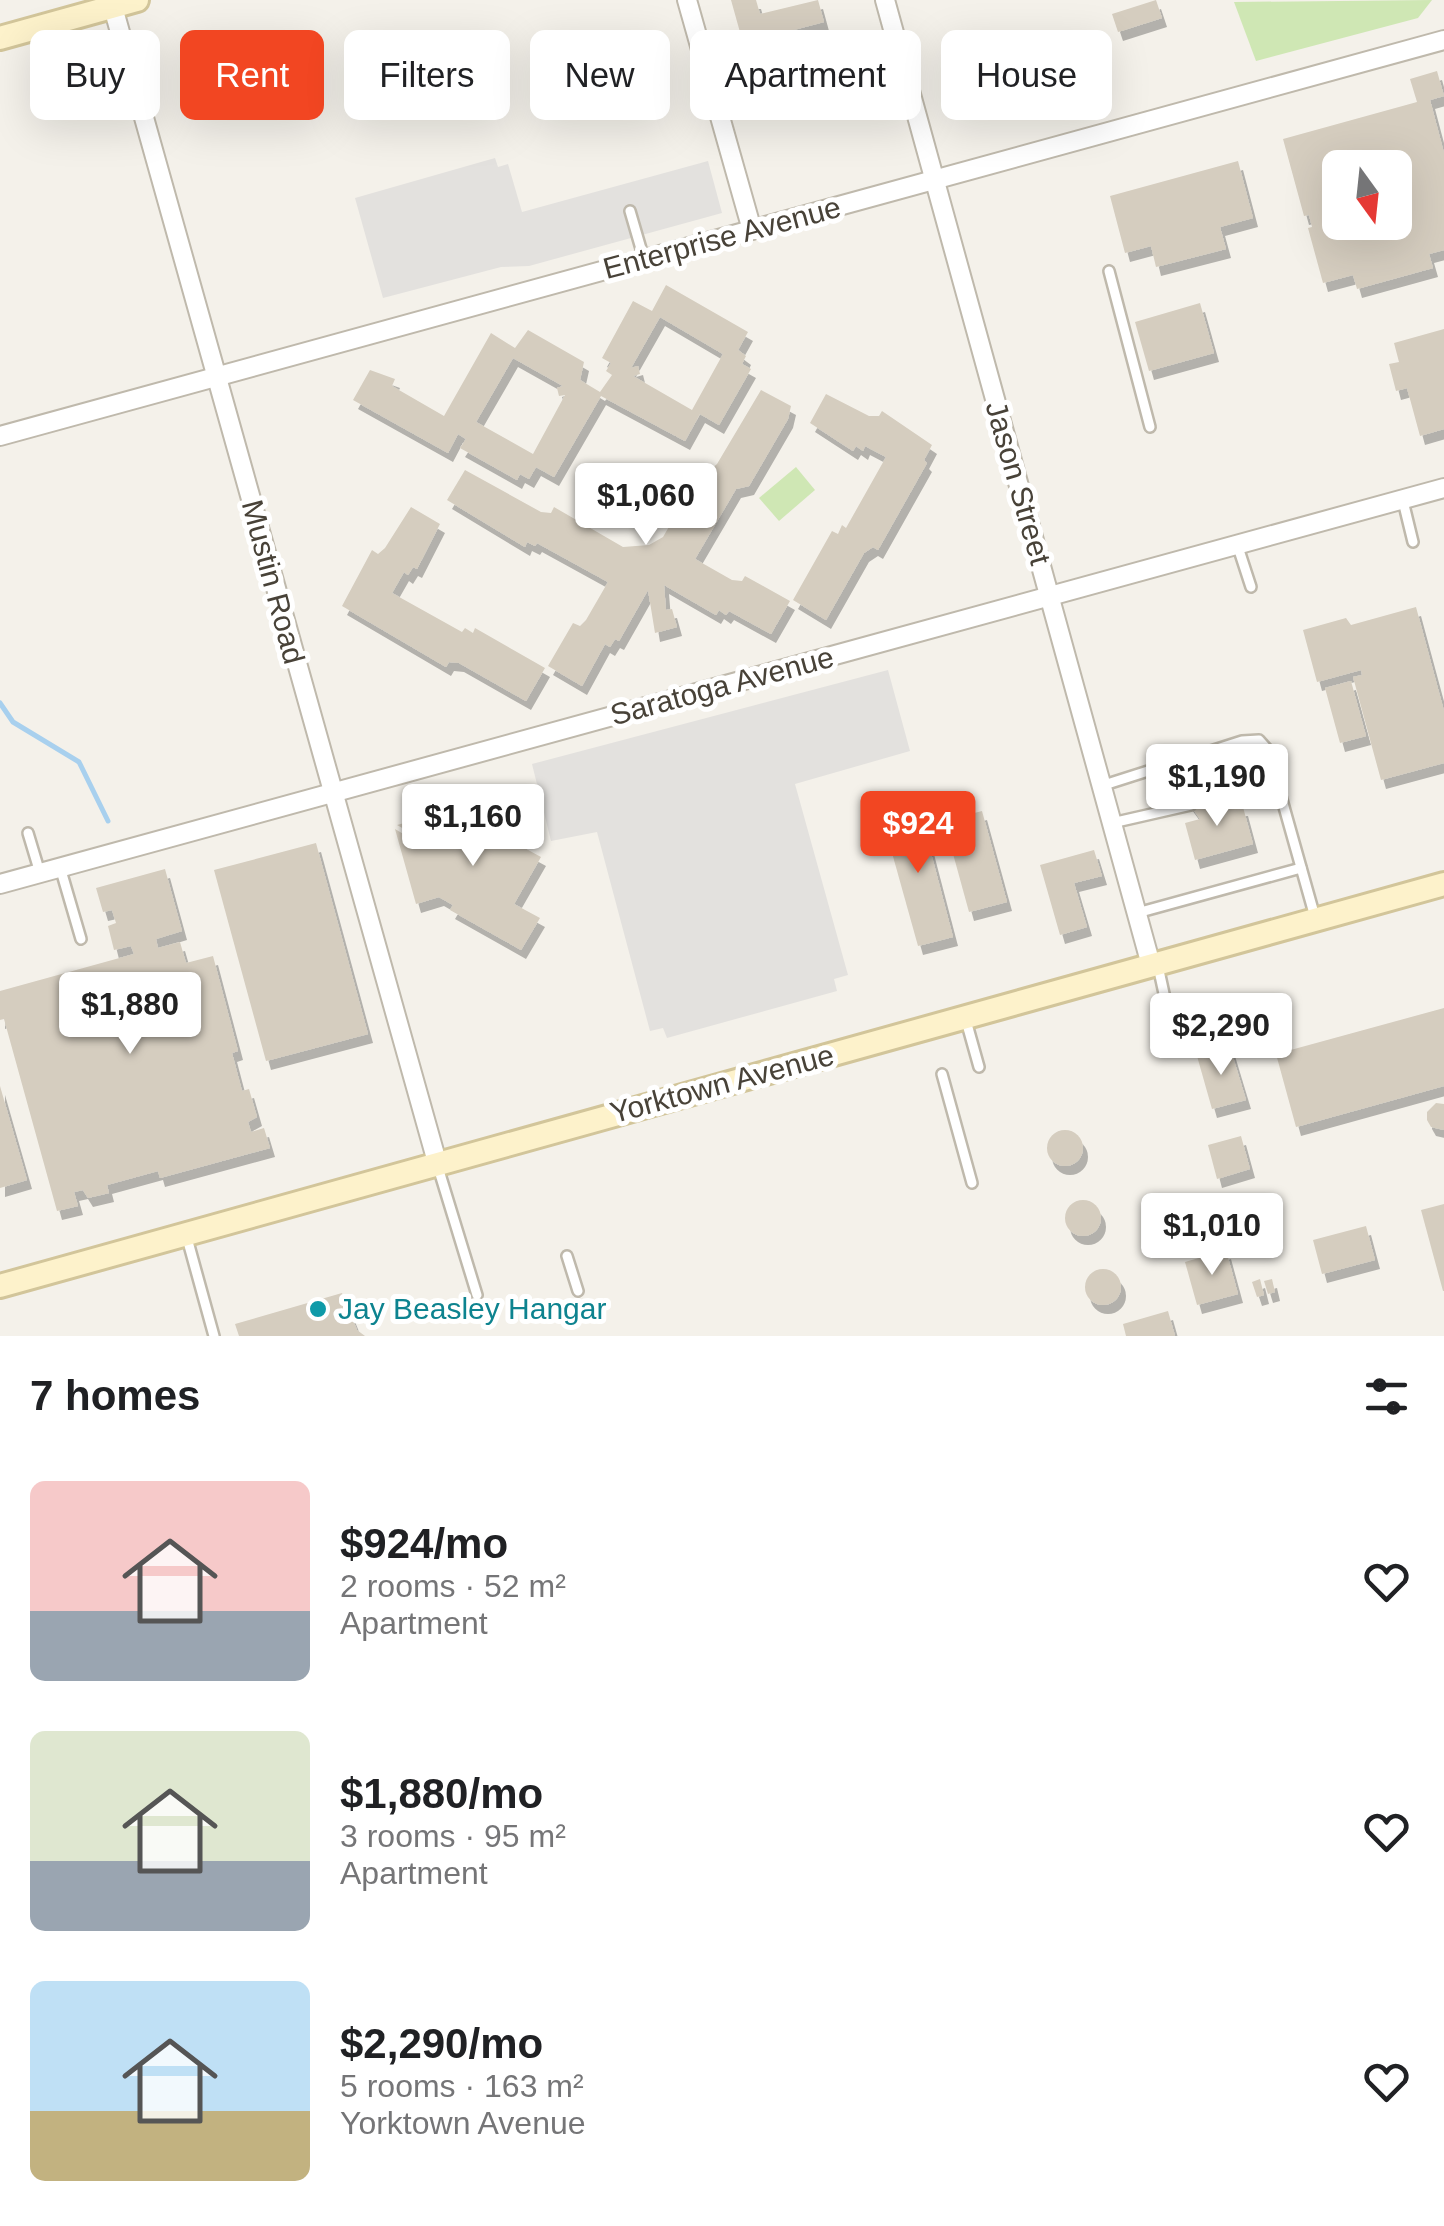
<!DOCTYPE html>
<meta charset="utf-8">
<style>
body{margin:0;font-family:Arial,sans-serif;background:#f2f2f2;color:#202124;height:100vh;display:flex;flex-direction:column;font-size:38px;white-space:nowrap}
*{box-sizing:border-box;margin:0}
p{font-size:32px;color:#757577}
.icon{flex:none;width:55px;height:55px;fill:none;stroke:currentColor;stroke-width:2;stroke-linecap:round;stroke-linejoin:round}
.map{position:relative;height:1336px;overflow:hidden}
.panel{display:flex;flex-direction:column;background:#fff;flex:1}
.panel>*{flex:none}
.hud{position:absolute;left:30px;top:30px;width:1385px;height:90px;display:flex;gap:20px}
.needle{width:65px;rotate:165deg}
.fabs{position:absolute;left:1322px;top:150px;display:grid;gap:20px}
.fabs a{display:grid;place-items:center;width:90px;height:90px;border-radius:15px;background:#fff;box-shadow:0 10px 40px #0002;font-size:50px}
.price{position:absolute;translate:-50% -85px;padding:0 22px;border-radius:10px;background:#fff;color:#222;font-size:32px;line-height:65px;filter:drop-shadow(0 2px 5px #0008)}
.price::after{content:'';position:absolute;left:50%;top:60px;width:30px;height:22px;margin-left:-15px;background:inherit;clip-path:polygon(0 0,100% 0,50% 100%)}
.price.active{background:#f24622;color:#fff}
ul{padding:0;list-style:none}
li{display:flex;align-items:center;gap:30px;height:250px;padding:0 30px}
li span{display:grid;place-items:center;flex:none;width:280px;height:200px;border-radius:15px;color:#555}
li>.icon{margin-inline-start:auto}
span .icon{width:120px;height:120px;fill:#fffc;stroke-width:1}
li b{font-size:42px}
h2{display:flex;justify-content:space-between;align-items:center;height:120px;padding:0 30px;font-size:42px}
.pill{padding:0 35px;border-radius:15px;background:#fff;box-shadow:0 10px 40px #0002;font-size:35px;line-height:90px}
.pill.active{background:#f24622;color:#fff}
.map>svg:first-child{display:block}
.green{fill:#cfe7b4}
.parking{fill:#e3e1de}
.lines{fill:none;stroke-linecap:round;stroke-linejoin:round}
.stream{stroke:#a8d0ee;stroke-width:5}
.building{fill:#d5cdbf;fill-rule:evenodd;filter:url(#shadow)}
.lane-casing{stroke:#bfb9ac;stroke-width:14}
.street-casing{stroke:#bfb9ac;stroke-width:22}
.secondary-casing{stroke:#d2c59a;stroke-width:28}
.lane{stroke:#fff;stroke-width:9}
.street{stroke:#fff;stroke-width:18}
.secondary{stroke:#fdf2cb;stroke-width:22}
.culture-dot{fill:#0f9aa8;stroke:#fff;stroke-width:4}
.labels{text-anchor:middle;stroke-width:10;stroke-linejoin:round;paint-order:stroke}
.street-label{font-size:30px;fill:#484238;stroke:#fff}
.culture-label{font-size:30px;fill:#0d838f;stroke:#fff;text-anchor:start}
</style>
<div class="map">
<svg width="1444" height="1336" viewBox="0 0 1444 1336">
<defs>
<filter id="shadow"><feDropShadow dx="5" dy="9" stdDeviation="0" flood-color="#0004"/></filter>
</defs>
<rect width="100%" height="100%" fill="#f4f1ea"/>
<g class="green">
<polygon points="1432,0 1418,18 1256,61 1234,2"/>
<polygon points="796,467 815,490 779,521 759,498"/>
</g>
<g class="parking">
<polygon points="495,158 498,167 508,164 522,212 708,161 722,213 529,266 501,267 383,298 355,198"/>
<polygon points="888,670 910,751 795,784 848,975 834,979 837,991 667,1038 663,1028 650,1031 597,832 551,841 532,764"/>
</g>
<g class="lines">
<polyline class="stream" points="0,703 13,722 79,762 108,821"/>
</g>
<g class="building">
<polygon points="731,0 756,0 760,14 818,0 824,22 767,37 779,83 792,80 798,101 762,111"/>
<polygon points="1156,0 1162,18 1118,32 1112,14"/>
<path d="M1437,71L1444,96L1430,100L1444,153V250L1429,254L1433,268L1357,289L1353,275L1323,283L1308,228L1312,227L1309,215L1304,216L1283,139L1417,102L1410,79ZM1340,168H1395V222H1340Z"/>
<polygon points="1238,161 1253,218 1220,227 1226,249 1156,267 1151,246 1125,253 1110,196"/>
<path d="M666,285L748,332L738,350L746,356L742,364L751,369L719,425L700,414L685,441L601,396L554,477L536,467L529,479L520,474L517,480L460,448L466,439L458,434L448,453L353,400L370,370L395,379L392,386L444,416L491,333L515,348L528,330L584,362L580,380L600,392L612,375L606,371L611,363L602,358L633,301L652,311ZM660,317L723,354L692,410L633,376L640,374L638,366L631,368ZM513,358L563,386L557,388L559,396L565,395L533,454L476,422Z"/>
<polygon points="1200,303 1214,353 1149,371 1135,322"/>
<polygon points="1444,329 1444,429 1420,436 1407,388 1396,391 1389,364 1399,362 1394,343"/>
<polygon points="761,390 791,406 788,419 749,486 736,489 695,559 732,580 742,581 745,576 790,601 771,634 729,611 726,615 719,610 716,615 664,585 666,610 672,609 677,627 655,633 648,590 619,641 615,639 610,647 605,644 582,686 548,666 573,623 580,626 586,620 608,582 537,543 535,546 527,542 525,547 447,500 465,470 541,512 551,513 554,507 623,547 649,545 663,537 704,467 710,470 717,464"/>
<polygon points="826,394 869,416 879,416 882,411 932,445 924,460 927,463 878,550 873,547 864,553 826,620 793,600 832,531 838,534 842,525 846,528 886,457 865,446 863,451 856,446 853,451 810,423"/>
<polygon points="411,507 440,524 417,569 413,567 408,575 404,572 392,593 462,632 465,628 473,633 475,628 545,668 526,701 459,663 449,662 446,667 342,606 372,550 378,554 385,548"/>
<polygon points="1416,607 1444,711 1444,763 1381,780 1353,677 1362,675 1361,670 1317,682 1303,630 1346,618 1351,625"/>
<polygon points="1351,681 1366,736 1340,743 1325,688"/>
<polygon points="1207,795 1217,808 1243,807 1253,844 1195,860 1185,823 1200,819 1187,801"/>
<polygon points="472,804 479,828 492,836 510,805 534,819 519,845 541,857 514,904 540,918 521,950 450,910 453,905 439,897 416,904 395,829 422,845 425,841 397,825"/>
<polygon points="919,807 953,937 918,946 882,817"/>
<polygon points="982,811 1007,902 969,912 944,821"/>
<polygon points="316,843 368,1034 266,1061 214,870"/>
<polygon points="1094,850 1102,876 1074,883 1087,927 1060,935 1040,865"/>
<polygon points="165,869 182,931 156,939 158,948 180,942 186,963 213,956 238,1051 232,1053 242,1091 249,1089 257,1117 248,1122 251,1132 264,1128 270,1148 160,1178 158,1171 107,1185 109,1193 88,1198 83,1190 74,1192 78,1206 57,1211 4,1019 0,1020 0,991 134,954 131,946 114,950 108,926 116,923 112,910 103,912 96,888"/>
<polygon points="1444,1008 1444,1086 1296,1127 1276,1054"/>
<polygon points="1230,1047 1246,1100 1212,1109 1197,1056"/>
<polygon points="0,1086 27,1180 0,1188"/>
<polygon points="1436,1103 1444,1104 1444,1130 1431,1127 1427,1120 1427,1112"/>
<circle cx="1065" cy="1148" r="18"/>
<polygon points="1241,1136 1250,1169 1217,1179 1208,1145"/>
<circle cx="1083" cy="1218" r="18"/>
<polygon points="1444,1204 1444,1291 1443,1291 1421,1210"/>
<polygon points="1366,1226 1375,1260 1322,1274 1313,1240"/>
<polygon points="1226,1250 1238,1294 1197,1305 1185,1262"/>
<circle cx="1103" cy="1287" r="18"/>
<polygon points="1260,1279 1264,1295 1257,1297 1252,1282"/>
<polygon points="1272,1279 1275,1292 1268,1294 1264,1281"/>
<polygon points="342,1293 357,1330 365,1336 239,1336 235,1324"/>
<polygon points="1168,1311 1175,1336 1126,1336 1123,1324"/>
</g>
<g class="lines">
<g class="lane-casing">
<g id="lane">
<polyline points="630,211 644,259"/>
<polyline points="1109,271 1150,427"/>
<polyline points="1403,501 1413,542"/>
<polyline points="1237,544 1251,587"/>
<polyline points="1101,786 1242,741 1259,740 1268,750 1315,917"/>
<polyline points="1211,799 1278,784"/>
<polyline points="1112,823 1191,805"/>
<polyline points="28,833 40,873"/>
<polyline points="60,867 81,939"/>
<polyline points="1137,913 1301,868"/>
<polyline points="1158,966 1173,1035"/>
<polyline points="965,1017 979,1067"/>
<polyline points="942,1074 972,1183"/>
<polyline points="437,1164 477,1295"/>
<polyline points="187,1238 214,1336"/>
<polyline points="567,1256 578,1291"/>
</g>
</g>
<g class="street-casing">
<g id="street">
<polyline points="111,0 437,1162"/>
<polyline points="687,0 752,230"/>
<polyline points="885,0 1151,965"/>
<polyline points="0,436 1444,40"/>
<polyline points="0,884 1444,488"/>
</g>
</g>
<g class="secondary-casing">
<g id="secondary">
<polyline points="0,38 137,0"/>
<polyline points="0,1286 1444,884"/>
</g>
</g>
<use href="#lane" class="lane"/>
<use href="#street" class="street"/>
<use href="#secondary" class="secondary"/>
</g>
<circle class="culture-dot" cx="318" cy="1309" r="10"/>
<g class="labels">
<g class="street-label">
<text transform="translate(722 238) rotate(-15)" y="10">Enterprise Avenue</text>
<text transform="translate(1018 483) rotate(74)" y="10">Jason Street</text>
<text transform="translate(273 582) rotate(75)" y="10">Mustin Road</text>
<text transform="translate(722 686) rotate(-15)" y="10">Saratoga Avenue</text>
<text transform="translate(722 1084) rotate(-15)" y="10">Yorktown Avenue</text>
</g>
<g class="culture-label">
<text x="338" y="1319">Jay Beasley Hangar</text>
</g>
</g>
</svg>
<div class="fabs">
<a><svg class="needle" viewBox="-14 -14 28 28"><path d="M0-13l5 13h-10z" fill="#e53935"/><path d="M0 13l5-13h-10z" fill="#757577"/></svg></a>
</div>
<b class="price" style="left:646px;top:548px">$1,060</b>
<b class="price" style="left:1217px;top:829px">$1,190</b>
<b class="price" style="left:473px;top:869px">$1,160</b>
<b class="price active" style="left:918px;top:876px">$924</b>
<b class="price" style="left:130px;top:1057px">$1,880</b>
<b class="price" style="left:1221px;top:1078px">$2,290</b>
<b class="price" style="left:1212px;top:1278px">$1,010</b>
<div class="hud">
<a class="pill">Buy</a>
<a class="pill active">Rent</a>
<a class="pill">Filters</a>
<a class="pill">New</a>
<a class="pill">Apartment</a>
<a class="pill">House</a>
</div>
</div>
<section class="panel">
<h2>7 homes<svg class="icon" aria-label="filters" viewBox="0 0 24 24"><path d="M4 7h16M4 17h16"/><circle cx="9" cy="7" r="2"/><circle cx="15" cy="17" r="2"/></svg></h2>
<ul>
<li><span style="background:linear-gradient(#f6c9c9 65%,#9aa5b1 0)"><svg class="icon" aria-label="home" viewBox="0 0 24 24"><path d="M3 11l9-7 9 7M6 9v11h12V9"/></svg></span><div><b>$924/mo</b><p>2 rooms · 52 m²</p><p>Apartment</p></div><svg class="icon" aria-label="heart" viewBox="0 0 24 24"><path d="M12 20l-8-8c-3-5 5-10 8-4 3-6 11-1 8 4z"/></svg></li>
<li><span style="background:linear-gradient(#dfe7d0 65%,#9aa5b1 0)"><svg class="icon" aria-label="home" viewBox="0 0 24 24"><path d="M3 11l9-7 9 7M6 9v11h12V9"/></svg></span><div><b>$1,880/mo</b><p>3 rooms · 95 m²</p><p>Apartment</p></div><svg class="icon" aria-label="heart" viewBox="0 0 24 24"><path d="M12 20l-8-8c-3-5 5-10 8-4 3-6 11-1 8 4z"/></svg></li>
<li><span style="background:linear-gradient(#bfe0f5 65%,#c2b280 0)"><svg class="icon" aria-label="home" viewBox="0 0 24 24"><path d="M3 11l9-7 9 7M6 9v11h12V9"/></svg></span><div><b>$2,290/mo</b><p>5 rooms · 163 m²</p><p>Yorktown Avenue</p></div><svg class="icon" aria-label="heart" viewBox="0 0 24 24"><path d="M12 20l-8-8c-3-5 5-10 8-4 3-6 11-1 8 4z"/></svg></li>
</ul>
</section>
